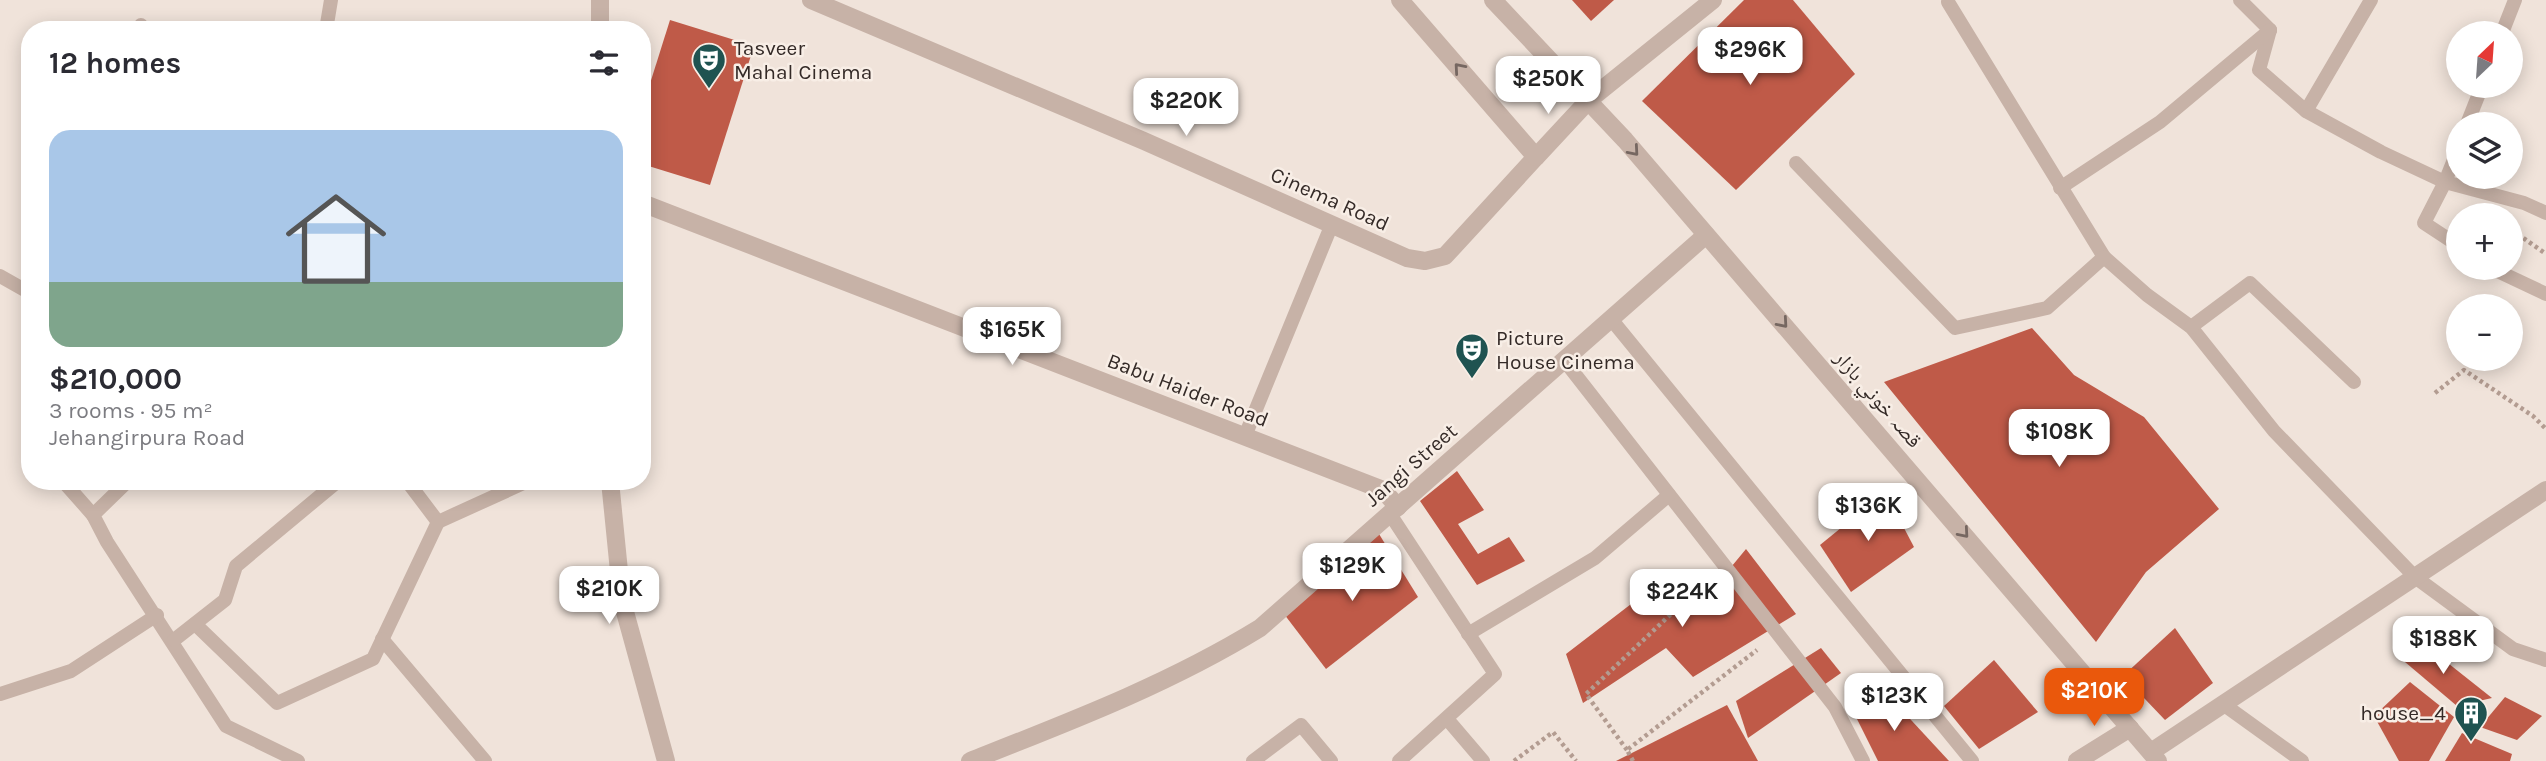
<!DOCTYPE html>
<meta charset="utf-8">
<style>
body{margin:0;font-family:Karla,"Noto Naskh Arabic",sans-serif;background:#f7f7f7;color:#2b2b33;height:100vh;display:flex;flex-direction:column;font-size:26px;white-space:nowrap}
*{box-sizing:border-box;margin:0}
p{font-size:23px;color:#7c7c81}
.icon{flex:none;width:38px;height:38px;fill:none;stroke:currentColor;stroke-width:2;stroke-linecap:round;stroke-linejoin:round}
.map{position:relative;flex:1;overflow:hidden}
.details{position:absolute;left:21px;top:21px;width:630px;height:469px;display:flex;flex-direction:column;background:#fff;border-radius:28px;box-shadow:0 4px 18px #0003}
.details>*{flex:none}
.needle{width:46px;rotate:25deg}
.fabs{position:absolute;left:2446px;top:21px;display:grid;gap:14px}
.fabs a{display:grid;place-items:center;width:77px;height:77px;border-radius:50%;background:#fff;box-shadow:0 4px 18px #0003;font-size:35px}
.price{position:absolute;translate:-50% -60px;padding:0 16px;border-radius:14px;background:#fff;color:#222;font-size:23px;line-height:46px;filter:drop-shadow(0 2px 4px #0008)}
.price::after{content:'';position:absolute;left:50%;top:42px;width:21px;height:16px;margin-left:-10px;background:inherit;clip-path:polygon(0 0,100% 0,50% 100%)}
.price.selected{background:#ea580c;color:#fff}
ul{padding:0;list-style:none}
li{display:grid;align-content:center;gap:14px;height:371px;padding:0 28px}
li+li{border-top:2px solid #e1e1e2}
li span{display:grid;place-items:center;height:217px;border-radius:21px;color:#555}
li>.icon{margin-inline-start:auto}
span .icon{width:126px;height:126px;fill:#fffc;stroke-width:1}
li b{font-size:30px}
h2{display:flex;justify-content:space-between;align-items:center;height:84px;padding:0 28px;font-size:30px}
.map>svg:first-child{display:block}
.building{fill:#bf5a48}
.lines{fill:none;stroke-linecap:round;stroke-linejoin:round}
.path{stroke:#b39c91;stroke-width:4.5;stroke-dasharray:3.5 3.5;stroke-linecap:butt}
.service{stroke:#c7b2a7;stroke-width:14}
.minor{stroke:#c7b2a7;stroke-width:18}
.tertiary{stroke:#c7b2a7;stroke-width:18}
.oneway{stroke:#766761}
.labels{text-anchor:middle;stroke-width:5;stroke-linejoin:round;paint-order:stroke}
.poi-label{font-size:21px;fill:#342a27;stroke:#f8eee6;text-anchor:start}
.street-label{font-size:21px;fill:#342a27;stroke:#f8eee6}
</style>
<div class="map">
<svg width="2546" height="761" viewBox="0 0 2546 761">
<rect width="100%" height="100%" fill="#f0e3da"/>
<g class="building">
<polygon points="1572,0 1614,0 1591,21"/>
<polygon points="1744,0 1793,0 1855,74 1736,190 1642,101"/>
<polygon points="670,20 754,46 710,185 642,164 642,109"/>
<polygon points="2032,328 2074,375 2144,417 2219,509 2146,572 2096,642 1884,382"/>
<polygon points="1457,471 1484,510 1458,524 1478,554 1509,537 1525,561 1477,585 1420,501"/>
<polygon points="1885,492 1914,547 1851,592 1820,545"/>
<polygon points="1379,534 1418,597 1326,669 1284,614"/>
<polygon points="1746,549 1796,614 1693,677 1666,648 1583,703 1566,654 1648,591 1672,613 1708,595"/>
<polygon points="2175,628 2213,683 2165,720 2123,676"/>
<polygon points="2415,637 2492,698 2457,706 2405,662"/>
<polygon points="1821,648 1841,673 1748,738 1736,701"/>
<polygon points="1994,660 2038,712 1979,749 1944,706"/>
<polygon points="2410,682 2454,717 2429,761 2399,761 2374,716"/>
<polygon points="1887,694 1949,761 1878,761 1852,709"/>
<polygon points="2505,697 2542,716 2517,740 2480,727"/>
<polygon points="1727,705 1758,761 1616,761"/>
<polygon points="2462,733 2512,754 2510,761 2445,761"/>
</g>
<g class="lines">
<g class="path">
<polyline points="2512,230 2546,254"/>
<polyline points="2435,393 2464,370 2533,416 2546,429"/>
<polyline points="1627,750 1586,694 1705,582"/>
<polyline points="1514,761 1553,732 1576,761"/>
<polyline points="1633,761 1627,750 1757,650"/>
</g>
<g class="service">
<polyline points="2240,0 2270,30"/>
<polyline points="1948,2 2104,257 2147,295 2191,327 2274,431 2415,577 2513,649 2546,660"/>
<polyline points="139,30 141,25"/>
<polyline points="326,30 331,0"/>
<polyline points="2270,30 2259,70 2306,111 2381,152 2445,182 2524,203 2546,213"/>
<polyline points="2502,33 2515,0"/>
<polyline points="2306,111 2371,0"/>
<polyline points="2467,124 2482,86"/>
<polyline points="2459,147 2445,182 2424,223 2459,246"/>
<polyline points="1796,163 1955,328 2047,308 2104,257"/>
<polyline points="2060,188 2160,122 2270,30"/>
<polyline points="2491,268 2546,294"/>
<polyline points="0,276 30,293"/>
<polyline points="1611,319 1972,761"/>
<polyline points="2191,327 2250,283 2354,382"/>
<polyline points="1564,360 1835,707 1863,761"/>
<polyline points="1245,436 1332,224"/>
<polyline points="63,481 93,515"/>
<polyline points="128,481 93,515 107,542 226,726 298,761"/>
<polyline points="407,481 438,522 528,481"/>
<polyline points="1390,514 1495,674 1399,761"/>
<polyline points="195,624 277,703 373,659 438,522"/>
<polyline points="1468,634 1595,558 1669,495"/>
<polyline points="382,639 485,761"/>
<polyline points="174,640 225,600 236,566 338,481"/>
<polyline points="0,694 71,671 157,615"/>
<polyline points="2223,704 2302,761"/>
<polyline points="1448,720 1483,761"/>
<polyline points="1253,761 1301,725 1331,761"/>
</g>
<g class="minor">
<polyline points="811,0 1144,141 1407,258 1425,261 1445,256 1536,157"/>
<polyline points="600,30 600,0"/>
<polyline points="642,203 1383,490 1398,507"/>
<polyline points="610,481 622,601 666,761"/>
<polyline points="2151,752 2546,490"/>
<path d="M970,761C1069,722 1169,684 1260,628L1706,235"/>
<polyline points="2077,761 2130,728"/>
</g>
<g class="tertiary">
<polyline points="1400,0 1536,157 1589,100 1713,0"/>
<polyline points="1493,0 1625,140 2158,761"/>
</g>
</g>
<defs><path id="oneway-chevron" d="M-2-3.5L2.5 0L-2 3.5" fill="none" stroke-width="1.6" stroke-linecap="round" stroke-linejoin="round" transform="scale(1.75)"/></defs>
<g class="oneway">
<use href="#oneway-chevron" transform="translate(1459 68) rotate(-131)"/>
<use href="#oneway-chevron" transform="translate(1634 151) rotate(49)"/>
<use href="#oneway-chevron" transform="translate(1783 323) rotate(49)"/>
<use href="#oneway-chevron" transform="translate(1964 533) rotate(49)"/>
</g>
<defs>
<g id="theatre-pin" transform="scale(1.75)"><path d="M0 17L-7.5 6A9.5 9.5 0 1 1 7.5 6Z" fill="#1f5351" stroke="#f8eee6"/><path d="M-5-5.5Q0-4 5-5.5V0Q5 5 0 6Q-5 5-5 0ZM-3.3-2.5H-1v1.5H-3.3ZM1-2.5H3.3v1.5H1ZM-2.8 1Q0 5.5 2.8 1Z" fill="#fff"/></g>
<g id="building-pin" transform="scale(1.75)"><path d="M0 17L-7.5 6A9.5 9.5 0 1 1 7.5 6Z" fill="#1f5351" stroke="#f8eee6"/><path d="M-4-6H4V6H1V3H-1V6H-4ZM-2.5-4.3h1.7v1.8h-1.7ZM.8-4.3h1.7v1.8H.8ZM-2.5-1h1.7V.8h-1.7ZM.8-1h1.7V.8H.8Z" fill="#fff"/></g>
</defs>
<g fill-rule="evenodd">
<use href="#theatre-pin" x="709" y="60"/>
<use href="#theatre-pin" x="1472" y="350"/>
<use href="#building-pin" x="2471" y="713"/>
</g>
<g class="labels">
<g class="poi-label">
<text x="734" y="55">Tasveer<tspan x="734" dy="24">Mahal Cinema</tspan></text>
<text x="1496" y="345">Picture<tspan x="1496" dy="24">House Cinema</tspan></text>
<text x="2446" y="720" text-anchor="end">house_4</text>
</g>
<g class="street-label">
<text transform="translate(1330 199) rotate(24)" y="7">Cinema Road</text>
<text transform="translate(1188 390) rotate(21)" y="7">Babu Haider Road</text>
<text transform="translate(1878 399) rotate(49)" y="7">قصہ خوني بازار</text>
<text transform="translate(1411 465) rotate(-41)" y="7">Jangi Street</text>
</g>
</g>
</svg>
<div class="fabs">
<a><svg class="needle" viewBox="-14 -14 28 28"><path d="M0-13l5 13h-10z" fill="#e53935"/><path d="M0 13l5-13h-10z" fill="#7c7c81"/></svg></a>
<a><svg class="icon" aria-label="layers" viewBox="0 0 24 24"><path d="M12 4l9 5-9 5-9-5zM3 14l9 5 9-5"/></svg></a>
<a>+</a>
<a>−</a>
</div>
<b class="price" style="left:1750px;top:87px">$296K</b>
<b class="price" style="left:1548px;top:116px">$250K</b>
<b class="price" style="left:1186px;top:138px">$220K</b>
<b class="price" style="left:1012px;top:367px">$165K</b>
<b class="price" style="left:2059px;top:469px">$108K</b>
<b class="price" style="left:1868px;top:543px">$136K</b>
<b class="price" style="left:1352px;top:603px">$129K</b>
<b class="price" style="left:609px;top:626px">$210K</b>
<b class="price" style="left:1682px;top:629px">$224K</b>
<b class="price" style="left:2443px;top:676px">$188K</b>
<b class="price selected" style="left:2094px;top:728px">$210K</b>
<b class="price" style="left:1894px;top:733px">$123K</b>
<section class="details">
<h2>12 homes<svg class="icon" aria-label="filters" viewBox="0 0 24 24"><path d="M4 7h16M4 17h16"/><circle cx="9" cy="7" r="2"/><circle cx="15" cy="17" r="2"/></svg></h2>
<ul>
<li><span style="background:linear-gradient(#a9c7e8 70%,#7fa58c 0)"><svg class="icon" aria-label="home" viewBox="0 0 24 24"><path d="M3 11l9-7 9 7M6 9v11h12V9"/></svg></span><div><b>$210,000</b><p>3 rooms · 95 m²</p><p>Jehangirpura Road</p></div></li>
</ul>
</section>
</div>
